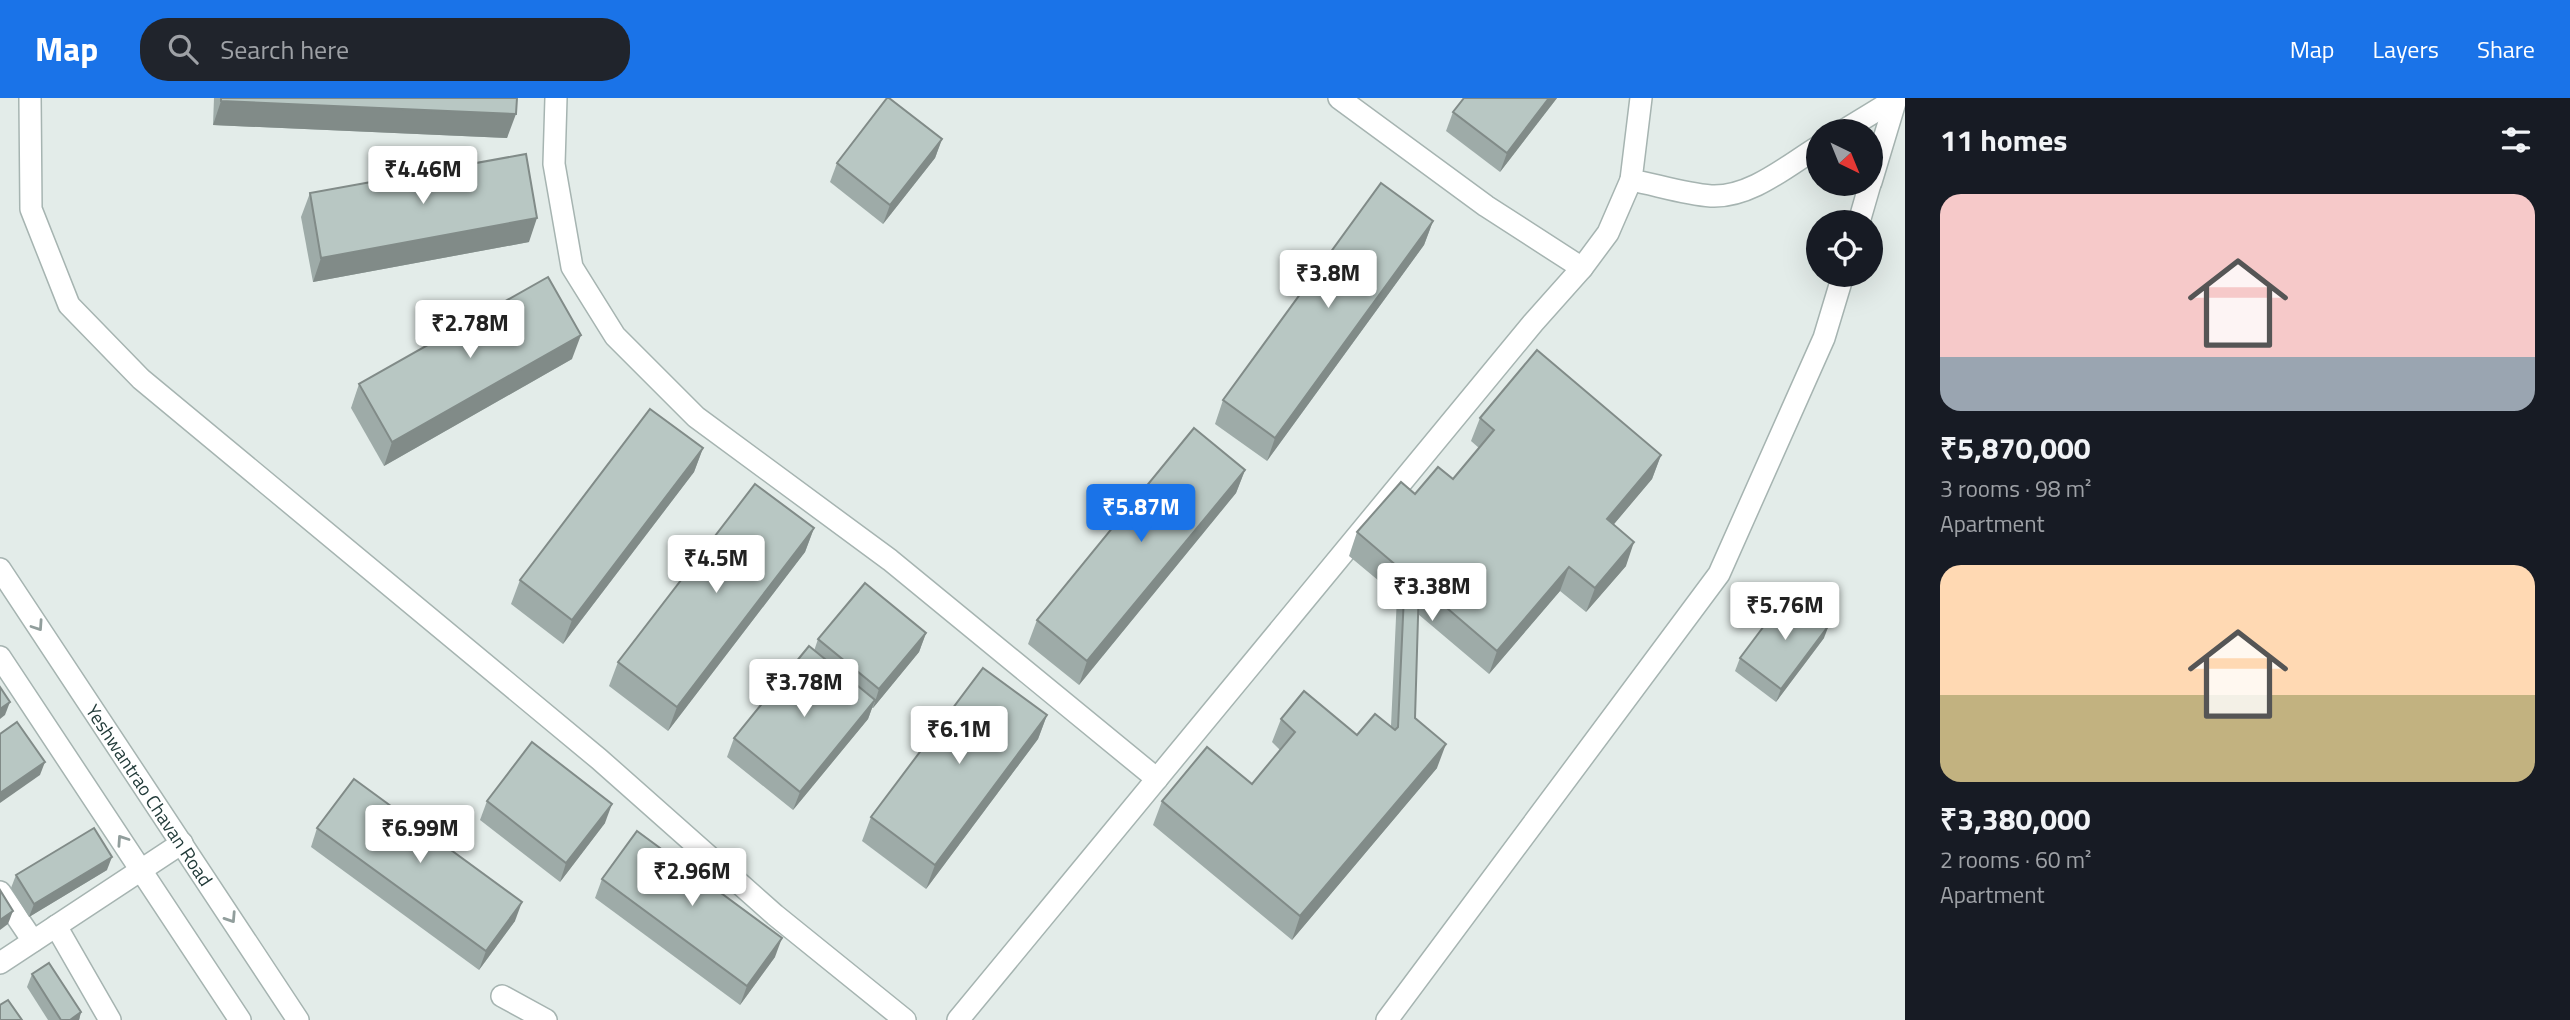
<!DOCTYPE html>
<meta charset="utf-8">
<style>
body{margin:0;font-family:"Titillium Web",sans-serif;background:#20242c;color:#f1f3f6;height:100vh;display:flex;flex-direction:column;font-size:26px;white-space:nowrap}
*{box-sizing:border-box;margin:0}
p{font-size:23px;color:#9ea1a6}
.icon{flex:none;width:38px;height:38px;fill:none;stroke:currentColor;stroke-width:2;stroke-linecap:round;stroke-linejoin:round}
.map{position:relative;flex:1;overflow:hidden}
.panel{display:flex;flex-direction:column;background:#171b24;width:665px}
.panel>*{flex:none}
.needle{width:46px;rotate:137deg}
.buttons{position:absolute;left:1806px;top:21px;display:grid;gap:14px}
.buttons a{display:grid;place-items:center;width:77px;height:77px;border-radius:50%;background:#171b24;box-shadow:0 7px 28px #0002;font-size:35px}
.price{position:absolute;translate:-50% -60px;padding:0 16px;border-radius:7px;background:#fff;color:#222;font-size:23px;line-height:46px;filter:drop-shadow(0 2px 4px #0008)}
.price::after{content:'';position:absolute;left:50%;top:42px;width:21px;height:16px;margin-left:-10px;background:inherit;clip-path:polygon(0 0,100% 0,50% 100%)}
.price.active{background:#1a73e8;color:#fff}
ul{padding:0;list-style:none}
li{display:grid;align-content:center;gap:14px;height:371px;padding:0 35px}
li span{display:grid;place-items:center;height:217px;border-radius:21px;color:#555}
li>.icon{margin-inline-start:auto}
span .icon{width:126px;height:126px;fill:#fffc;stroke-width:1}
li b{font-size:30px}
h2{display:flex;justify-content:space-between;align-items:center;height:84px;padding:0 35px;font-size:30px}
header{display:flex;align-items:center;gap:42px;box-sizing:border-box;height:98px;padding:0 35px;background:#1a73e8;color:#fff}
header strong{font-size:33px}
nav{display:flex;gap:38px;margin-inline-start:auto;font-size:24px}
.search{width:490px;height:63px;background:#20242c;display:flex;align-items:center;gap:18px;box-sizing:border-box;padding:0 24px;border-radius:28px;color:#9ea1a6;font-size:26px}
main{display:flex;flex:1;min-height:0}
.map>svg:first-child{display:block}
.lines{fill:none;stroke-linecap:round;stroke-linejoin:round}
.minor-casing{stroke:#a6b4b1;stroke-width:24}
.minor{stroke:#fff;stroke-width:21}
.wall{fill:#9eaba8}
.shaded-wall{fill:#818b88}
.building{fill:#b8c7c3;stroke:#818b88;stroke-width:2}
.oneway{stroke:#919e9c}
.labels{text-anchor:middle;stroke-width:5;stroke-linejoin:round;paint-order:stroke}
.street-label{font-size:19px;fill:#233c3a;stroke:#f3f9f7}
</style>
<header>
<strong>Map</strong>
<div class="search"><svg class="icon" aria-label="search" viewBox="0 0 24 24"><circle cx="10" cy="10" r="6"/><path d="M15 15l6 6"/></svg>Search here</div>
<nav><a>Map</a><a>Layers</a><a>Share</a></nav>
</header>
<main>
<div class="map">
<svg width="1905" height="922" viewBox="0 0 1905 922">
<rect width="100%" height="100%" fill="#e3ece9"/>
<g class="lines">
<g class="minor-casing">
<g id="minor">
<polyline points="30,0 31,111 69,207 141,281 599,661 775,817 905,922"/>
<polyline points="556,0 554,66 572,169 615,238 696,319 890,462 1157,681"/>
<polyline points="1339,0 1486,108 1582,170"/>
<path d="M1641,0L1631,82C1657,87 1685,96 1711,98C1750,100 1787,68 1818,49"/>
<polyline points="1843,33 1897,0"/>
<polyline points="1871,84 1896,1"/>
<polyline points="1859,124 1870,86"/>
<path id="s1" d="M0,471L298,922"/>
<polyline points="0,559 240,922"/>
<polyline points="0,794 33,843"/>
<polyline points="56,828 110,922"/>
<polyline points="0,865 182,745"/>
<polyline points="502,898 546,922"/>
<polyline points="958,922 1533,225 1582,170 1608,135 1631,82"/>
<polyline points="1387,922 1719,476 1824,240 1843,177"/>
</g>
</g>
<use href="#minor" class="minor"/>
</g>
<g class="wall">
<polygon points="214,0 517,0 507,40 213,27"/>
<polygon points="1464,0 1557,0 1500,74 1446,33 1453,14"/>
<polygon points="942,41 935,60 883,126 830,84 837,65"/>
<polygon points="310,95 529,144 313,184 301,119"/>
<polygon points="1433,123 1424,147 1267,363 1215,326 1223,302"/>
<polygon points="572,261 384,368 351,310 359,286"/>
<polygon points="1480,320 1661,357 1652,381 1614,426 1626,468 1586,514 1560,493 1489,576 1418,516 1415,620 1437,670 1292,842 1153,727 1162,703 1252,686 1280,652 1272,644 1281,621 1357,637 1391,628 1397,498 1349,458 1357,434 1415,396 1453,381 1479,350 1471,343"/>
<polygon points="703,350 694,374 563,546 511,506 520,482"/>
<polygon points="1245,372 1236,395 1079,587 1028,546 1037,522"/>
<polygon points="814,430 805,454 668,633 609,588 618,564"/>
<polygon points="926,535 919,554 873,610 872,610 868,621 793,712 727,659 734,640 814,553 818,541"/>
<polygon points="1824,540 1776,604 1735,573 1740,560"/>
<polygon points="1047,617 1038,641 926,791 862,743 871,719"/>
<polygon points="487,703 605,725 560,784 480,722"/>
<polygon points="317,730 515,823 479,872 311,749"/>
<polygon points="107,772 29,819 11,790 16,777"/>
<polygon points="602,781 775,859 740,907 595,800"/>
<polygon points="32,876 81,914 79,922 48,922 27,889"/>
</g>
<g class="shaded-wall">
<polygon points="1549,0 1557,0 1500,74 1507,55"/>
<polygon points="221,3 516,16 507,40 213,27"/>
<polygon points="942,41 935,60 883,126 890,107"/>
<polygon points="537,120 529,144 313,184 321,160"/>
<polygon points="1433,123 1424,147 1267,363 1275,340"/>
<polygon points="581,237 572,261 384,368 392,344"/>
<polygon points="703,350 694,374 563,546 572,522"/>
<polygon points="1661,357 1652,381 1598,445 1607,421"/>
<polygon points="1245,372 1236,395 1079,587 1087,563"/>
<polygon points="814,430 805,454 668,633 677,609"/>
<polygon points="1634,444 1626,468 1586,514 1595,490"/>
<polygon points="1569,469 1560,493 1489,576 1497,553"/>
<polygon points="1829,527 1824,540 1776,604 1781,591"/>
<polygon points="926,535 919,554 873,610 879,591"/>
<polygon points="875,602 868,621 793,712 800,694"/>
<polygon points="10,604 5,617 0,621 0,611"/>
<polygon points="1047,617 1038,641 926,791 935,767"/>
<polygon points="1446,646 1437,670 1292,842 1300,818"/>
<polygon points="45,664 40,677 0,705 0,695"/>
<polygon points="612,706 605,725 560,784 566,765"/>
<polygon points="112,759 107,772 29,819 34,806"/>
<polygon points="522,804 515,823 479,872 486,853"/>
<polygon points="13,813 8,826 0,832 0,822"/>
<polygon points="782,840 775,859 740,907 747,888"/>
<polygon points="81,914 79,922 70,922"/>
</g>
<g class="building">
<polygon points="221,0 517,0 516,16 221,3"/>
<polygon points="887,0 889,0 942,41 890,107 837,65"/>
<polygon points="1464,0 1549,0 1507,55 1453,14"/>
<polygon points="526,56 537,120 321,160 310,95"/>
<polygon points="1381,85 1433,123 1275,340 1223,302"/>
<polygon points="548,179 581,237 392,344 359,286"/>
<polygon points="1537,252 1661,357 1607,421 1634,444 1595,490 1569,469 1497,553 1419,486 1415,620 1446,646 1300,818 1162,703 1207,649 1252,686 1295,634 1281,621 1304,593 1357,637 1375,616 1395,632 1398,629 1405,475 1357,434 1401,384 1415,396 1438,369 1453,381 1494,332 1480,320"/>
<polygon points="650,311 703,350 572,522 520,482"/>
<polygon points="1194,330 1245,372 1087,563 1037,522"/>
<polygon points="755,386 814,430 677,609 618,564"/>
<polygon points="865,485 926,535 879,591 818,541"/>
<polygon points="1788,496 1829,527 1781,591 1740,560"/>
<polygon points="809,548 875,602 800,694 734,640"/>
<polygon points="983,570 1047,617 935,767 871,719"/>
<polygon points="0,589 10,604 0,611"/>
<polygon points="17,624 45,664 0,695 0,636"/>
<polygon points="532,644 612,706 566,765 487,703"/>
<polygon points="354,681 522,804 486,853 317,730"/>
<polygon points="94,730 112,759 34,806 16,777"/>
<polygon points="637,733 782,840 747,888 602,781"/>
<polygon points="0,792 13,813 0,822"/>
<polygon points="49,865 81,914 70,922 61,922 32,876"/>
<polygon points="8,902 22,922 0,922 0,907"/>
</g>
<defs><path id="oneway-chevron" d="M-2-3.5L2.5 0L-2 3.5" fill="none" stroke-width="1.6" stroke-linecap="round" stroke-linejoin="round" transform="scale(1.75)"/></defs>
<g class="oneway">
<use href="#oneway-chevron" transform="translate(38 528) rotate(56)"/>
<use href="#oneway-chevron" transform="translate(122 742) rotate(-124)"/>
<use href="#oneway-chevron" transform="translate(231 820) rotate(57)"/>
</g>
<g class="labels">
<g class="street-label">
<text dy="7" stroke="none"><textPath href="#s1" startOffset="271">Yeshwantrao Chavan Road</textPath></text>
</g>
</g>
</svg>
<div class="buttons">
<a><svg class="needle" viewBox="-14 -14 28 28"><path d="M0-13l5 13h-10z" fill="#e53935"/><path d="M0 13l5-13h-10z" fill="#9ea1a6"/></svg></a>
<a><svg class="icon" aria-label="locate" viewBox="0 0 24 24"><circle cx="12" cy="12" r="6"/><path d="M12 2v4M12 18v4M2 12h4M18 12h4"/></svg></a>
</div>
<b class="price" style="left:423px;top:108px">₹4.46M</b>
<b class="price" style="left:1328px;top:212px">₹3.8M</b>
<b class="price" style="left:470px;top:262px">₹2.78M</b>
<b class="price active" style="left:1141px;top:446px">₹5.87M</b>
<b class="price" style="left:716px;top:497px">₹4.5M</b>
<b class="price" style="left:1432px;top:525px">₹3.38M</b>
<b class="price" style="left:1785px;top:544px">₹5.76M</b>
<b class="price" style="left:804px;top:621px">₹3.78M</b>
<b class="price" style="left:959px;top:668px">₹6.1M</b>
<b class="price" style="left:420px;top:767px">₹6.99M</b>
<b class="price" style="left:692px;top:810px">₹2.96M</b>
</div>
<section class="panel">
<h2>11 homes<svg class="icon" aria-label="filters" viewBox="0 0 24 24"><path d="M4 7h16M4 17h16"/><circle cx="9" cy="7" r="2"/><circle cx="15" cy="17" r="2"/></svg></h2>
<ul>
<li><span style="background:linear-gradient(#f6c9c9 75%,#9aa5b1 0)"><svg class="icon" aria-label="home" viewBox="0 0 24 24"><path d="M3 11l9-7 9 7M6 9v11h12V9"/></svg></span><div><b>₹5,870,000</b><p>3 rooms · 98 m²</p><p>Apartment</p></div></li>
<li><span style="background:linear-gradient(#ffd9b3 60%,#c2b280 0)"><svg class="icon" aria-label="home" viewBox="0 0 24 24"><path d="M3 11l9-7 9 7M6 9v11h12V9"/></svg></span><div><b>₹3,380,000</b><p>2 rooms · 60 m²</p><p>Apartment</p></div></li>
</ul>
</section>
</main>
